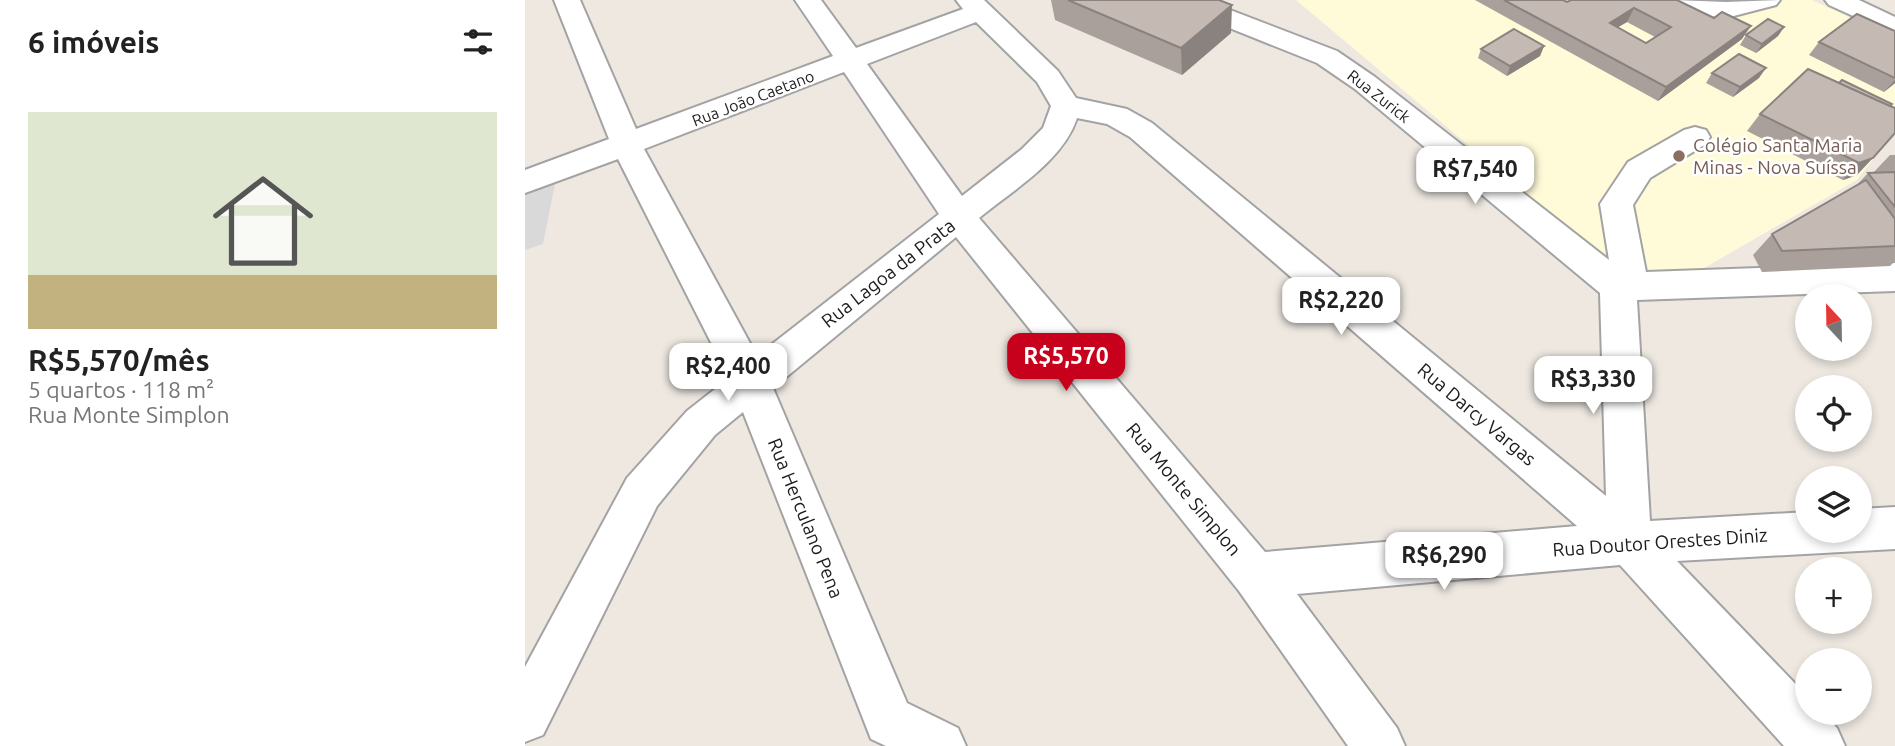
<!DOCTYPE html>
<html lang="pt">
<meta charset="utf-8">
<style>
body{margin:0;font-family:Ubuntu,sans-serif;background:#f2f2f2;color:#222;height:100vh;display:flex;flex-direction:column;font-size:26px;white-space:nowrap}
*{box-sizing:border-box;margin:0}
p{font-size:23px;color:#767676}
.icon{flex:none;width:38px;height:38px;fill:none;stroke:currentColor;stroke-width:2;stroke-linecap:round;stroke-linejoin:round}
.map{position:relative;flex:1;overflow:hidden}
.side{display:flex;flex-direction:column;background:#fff;width:525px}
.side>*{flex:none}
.needle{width:46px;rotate:338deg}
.controls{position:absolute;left:1270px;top:284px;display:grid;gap:14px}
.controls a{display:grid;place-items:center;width:77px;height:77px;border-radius:50%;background:#fff;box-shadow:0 4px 10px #0003;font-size:35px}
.price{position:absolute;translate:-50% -60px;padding:0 16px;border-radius:14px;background:#fff;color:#222;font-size:23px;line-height:46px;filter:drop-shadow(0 2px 4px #0008)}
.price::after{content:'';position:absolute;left:50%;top:42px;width:21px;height:16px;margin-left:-10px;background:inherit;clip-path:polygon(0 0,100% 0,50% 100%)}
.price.active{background:#c7001c;color:#fff}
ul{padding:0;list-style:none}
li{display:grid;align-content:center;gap:14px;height:371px;padding:0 28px}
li+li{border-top:2px solid #e0e0e0}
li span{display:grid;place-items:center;height:217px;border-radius:0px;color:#555}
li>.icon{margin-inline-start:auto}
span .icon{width:126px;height:126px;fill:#fffc;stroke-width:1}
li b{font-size:30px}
h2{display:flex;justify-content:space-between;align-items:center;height:84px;padding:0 28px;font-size:30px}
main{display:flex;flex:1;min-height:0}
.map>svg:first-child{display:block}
.residential{fill:#dad9d9}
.education{fill:#fffad8}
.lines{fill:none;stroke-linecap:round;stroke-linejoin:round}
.minor-casing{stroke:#a3a3a3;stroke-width:4}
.minor{fill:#fff;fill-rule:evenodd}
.wall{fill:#a99f9b;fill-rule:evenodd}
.shaded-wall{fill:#8a827e}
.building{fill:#c5b9b4;stroke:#8a827e;stroke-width:2;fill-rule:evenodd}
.education-dot{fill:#8d6e63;stroke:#fff;stroke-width:2.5}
.labels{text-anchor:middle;stroke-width:5;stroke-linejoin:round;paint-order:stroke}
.far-street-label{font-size:16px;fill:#1c1c1c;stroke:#fff}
.education-label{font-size:19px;fill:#785e54;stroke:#fff;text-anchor:start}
.street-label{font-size:19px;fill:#1c1c1c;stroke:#fff}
</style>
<main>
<section class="side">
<h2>6 imóveis<svg class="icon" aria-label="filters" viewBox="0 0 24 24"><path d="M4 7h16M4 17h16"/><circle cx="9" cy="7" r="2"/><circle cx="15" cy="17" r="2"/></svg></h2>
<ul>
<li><span style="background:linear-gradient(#dfe7d0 75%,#c2b280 0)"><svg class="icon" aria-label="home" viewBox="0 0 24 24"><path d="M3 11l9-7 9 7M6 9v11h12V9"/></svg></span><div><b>R$5,570/mês</b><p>5 quartos · 118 m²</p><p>Rua Monte Simplon</p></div></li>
</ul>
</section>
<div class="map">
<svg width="1370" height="746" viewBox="0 0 1370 746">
<rect width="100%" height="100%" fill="#eee8e1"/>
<polygon class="residential" points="34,164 18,244 0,250 0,176"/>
<polygon class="education" points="771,0 1287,0 1370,38 1370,131 1332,180 1172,272 1098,275"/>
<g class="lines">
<g class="minor-casing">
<g id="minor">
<path d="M29,0H55L111,129L308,56L270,0H296L331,48L438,9L431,0H459L533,71L551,98L602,109L627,123L1081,496L1075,293L830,89L792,63L647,5L643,0H679L812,51L850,77L1084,260L1075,204L1103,162L1159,130L1170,127L1181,130L1185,137L1181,144L1125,178L1108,205L1121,272L1370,263V291L1112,300L1125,521L1283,512V530H1335V509L1370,507V549L1152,561L1283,697V712H1297L1312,728L1320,746H1259L1095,565L772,594L872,728L880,746H823L714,591L431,237L248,388L382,703L433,728L441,746H361L346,739L218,412L190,435L132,506L18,735L0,742V667L102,478L162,411L204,378L93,159L0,193V170L84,139ZM451,22L512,82L526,106L518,128L497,149L437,196L342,64ZM319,72L414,214L232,356L119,149ZM552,118L582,124L605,137L1052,526L740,552L454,218C488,190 538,161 552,118Z"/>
<polygon points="1149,0 1201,2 1255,0 1251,5 1201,18 1147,12 1143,6"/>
<polygon points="1300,0 1334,0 1370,17 1370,35 1304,5"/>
</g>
</g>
<use href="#minor" class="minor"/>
</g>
<g class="wall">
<polygon points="526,0 694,0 706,33 657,75 530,20"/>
<path d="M950,0H1038L1042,2L1152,0L1217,39L1133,101ZM1102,22L1130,37L1121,43L1093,27Z"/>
<polygon points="1259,27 1253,36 1231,53 1215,45 1221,35"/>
<polygon points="1370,31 1370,83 1359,92 1284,55 1294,42"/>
<polygon points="1019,46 1015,56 982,76 953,58 956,49"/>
<polygon points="1187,73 1234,78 1208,97 1181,83"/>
<polygon points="1314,83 1365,106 1332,175 1318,180 1222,131 1235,114"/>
<polygon points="1365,155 1370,155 1370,261 1365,266 1237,272 1228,255 1247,234 1330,187 1343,173 1348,173"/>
</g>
<g class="shaded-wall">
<polygon points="707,5 706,33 657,75 656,48"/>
<polygon points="1109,8 1102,22 1078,36 1085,23"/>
<polygon points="1226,26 1217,39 1133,101 1141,87"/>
<polygon points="1259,27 1253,36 1231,53 1237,44"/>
<polygon points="1019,46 1015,56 982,76 985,66"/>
<polygon points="1241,68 1234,78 1208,97 1215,87"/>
<polygon points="1370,80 1370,83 1359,92"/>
<polygon points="1348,158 1332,175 1318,180 1334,163"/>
</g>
<g class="building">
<polygon points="543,0 694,0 707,5 656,48"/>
<path d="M979,0H1038L1042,2L1046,0H1152L1189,18L1197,12L1226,26L1141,87ZM1109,8L1146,27L1121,43L1085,23Z"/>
<polygon points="1332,14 1370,31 1370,78 1294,42"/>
<polygon points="1243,19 1259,27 1237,44 1221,35"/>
<polygon points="989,29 1019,46 985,66 956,49"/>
<polygon points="1214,54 1241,68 1215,87 1187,73"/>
<polygon points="1283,69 1370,108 1370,133 1348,158 1334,163 1235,114"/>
<polygon points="1317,80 1367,104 1365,106 1314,83"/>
<polygon points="1370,172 1370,207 1343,173"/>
<polygon points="1341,180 1370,219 1370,246 1257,251 1247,234"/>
</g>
<circle class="education-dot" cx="1154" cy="156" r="7"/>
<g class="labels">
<g class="far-street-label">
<text transform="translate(854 96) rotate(38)" y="6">Rua Zurick</text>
<text transform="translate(228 98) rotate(-21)" y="6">Rua João Caetano</text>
</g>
<g class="education-label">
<text x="1168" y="152">Colégio Santa Maria<tspan x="1168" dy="22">Minas - Nova Suíssa</tspan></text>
</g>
<g class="street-label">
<text transform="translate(363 273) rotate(-38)" y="7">Rua Lagoa da Prata</text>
<text transform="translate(952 414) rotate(40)" y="7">Rua Darcy Vargas</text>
<text transform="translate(659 489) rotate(50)" y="7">Rua Monte Simplon</text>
<text transform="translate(281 518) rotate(68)" y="7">Rua Herculano Pena</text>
<text transform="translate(1135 542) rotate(-4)" y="7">Rua Doutor Orestes Diniz</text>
</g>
</g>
</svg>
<div class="controls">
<a><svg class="needle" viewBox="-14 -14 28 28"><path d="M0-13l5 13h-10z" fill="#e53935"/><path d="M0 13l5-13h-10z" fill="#767676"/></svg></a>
<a><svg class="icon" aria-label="locate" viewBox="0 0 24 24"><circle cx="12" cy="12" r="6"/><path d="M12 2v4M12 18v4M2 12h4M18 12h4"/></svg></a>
<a><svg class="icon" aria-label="layers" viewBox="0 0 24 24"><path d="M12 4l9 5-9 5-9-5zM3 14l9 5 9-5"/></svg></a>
<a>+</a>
<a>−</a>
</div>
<b class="price" style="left:950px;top:206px">R$7,540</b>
<b class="price" style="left:816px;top:337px">R$2,220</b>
<b class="price active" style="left:541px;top:393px">R$5,570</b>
<b class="price" style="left:203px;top:403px">R$2,400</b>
<b class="price" style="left:1068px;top:416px">R$3,330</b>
<b class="price" style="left:919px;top:592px">R$6,290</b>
</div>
</main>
